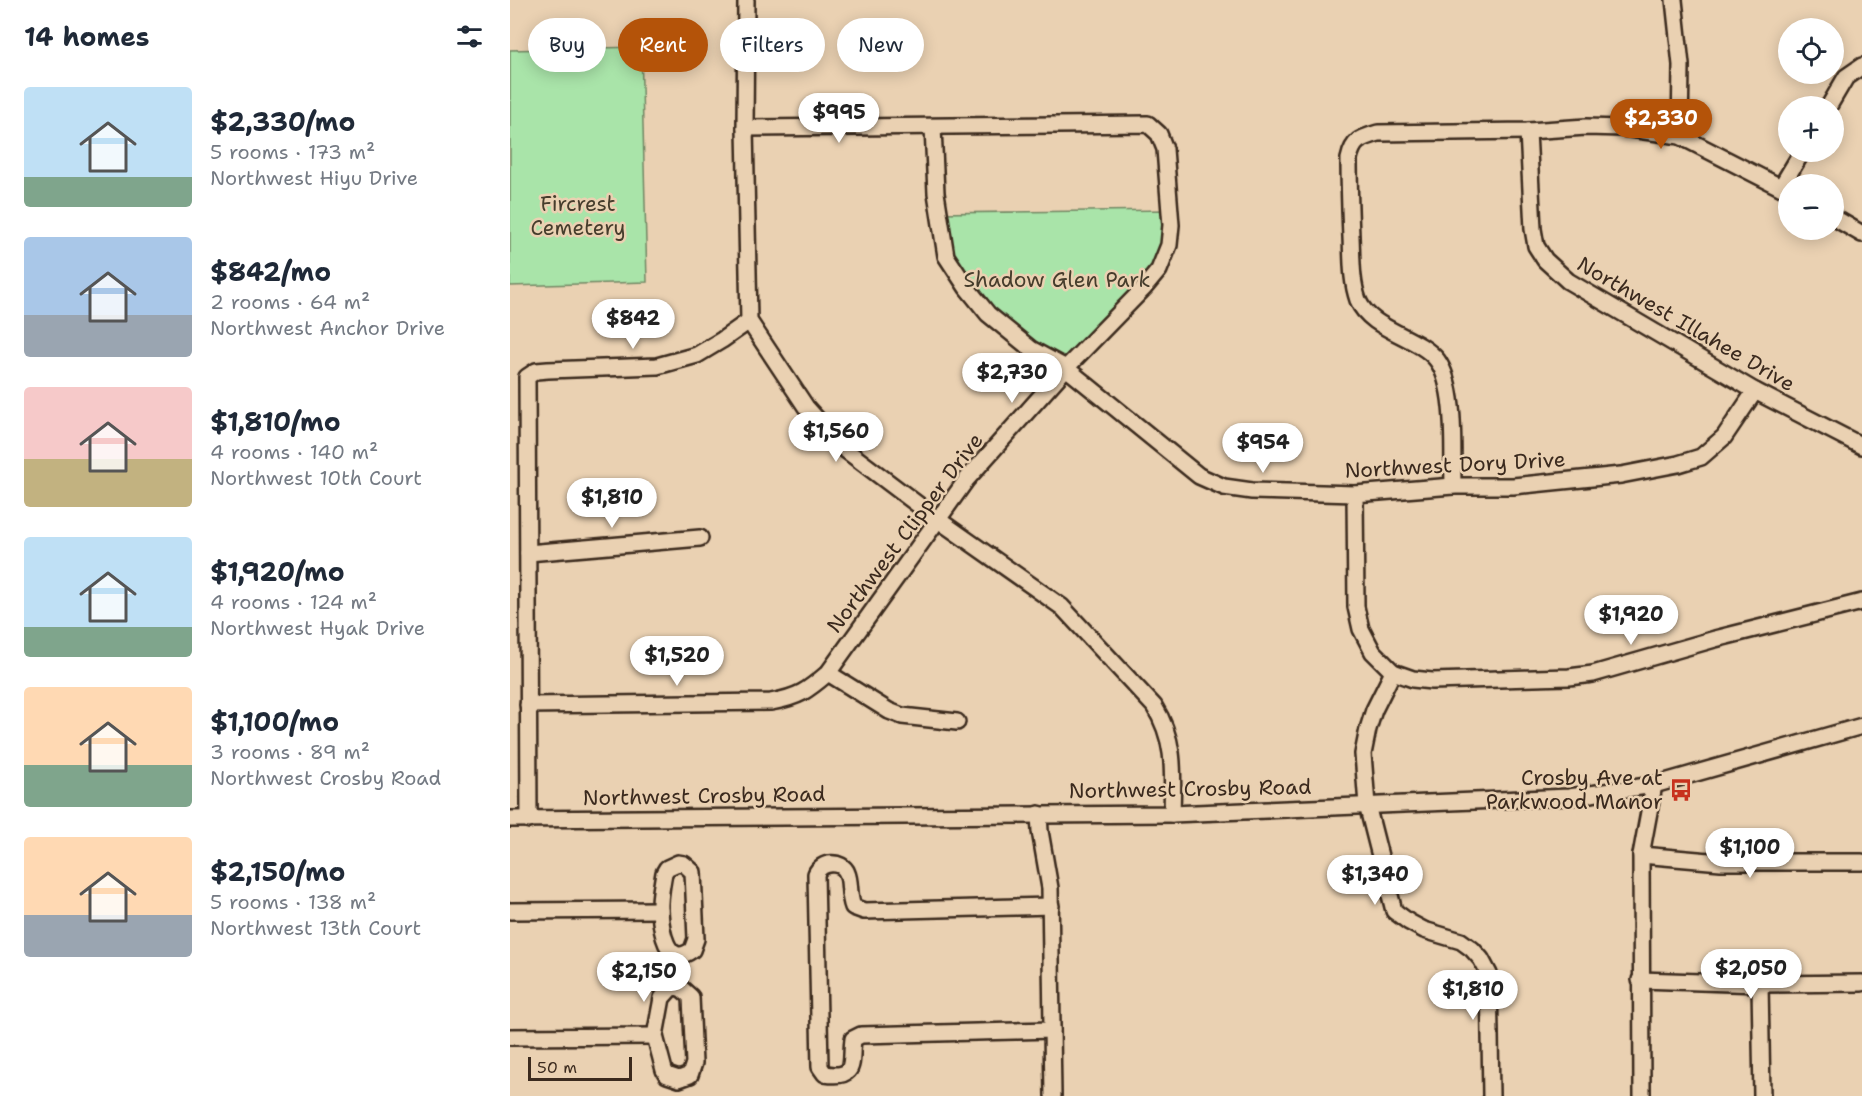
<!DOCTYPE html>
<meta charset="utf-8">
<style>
body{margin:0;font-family:"Shantell Sans",sans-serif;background:#f6f6f7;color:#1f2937;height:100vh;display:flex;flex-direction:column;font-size:22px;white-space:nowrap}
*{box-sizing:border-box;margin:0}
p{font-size:20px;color:#747a83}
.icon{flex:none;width:33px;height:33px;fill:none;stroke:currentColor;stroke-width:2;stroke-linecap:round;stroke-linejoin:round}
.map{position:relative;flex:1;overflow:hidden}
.panel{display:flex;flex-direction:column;background:#fff;width:510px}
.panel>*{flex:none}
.banner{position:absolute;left:18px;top:18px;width:570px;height:54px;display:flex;gap:12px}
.buttons{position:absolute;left:1268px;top:18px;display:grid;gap:12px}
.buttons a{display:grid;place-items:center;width:66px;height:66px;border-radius:50%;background:#fff;box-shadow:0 3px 15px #0003;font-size:30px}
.scale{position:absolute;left:18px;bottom:15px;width:104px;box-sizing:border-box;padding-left:6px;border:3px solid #3b2a1e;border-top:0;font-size:16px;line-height:21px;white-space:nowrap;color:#3b2a1e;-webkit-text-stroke:4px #ead1b2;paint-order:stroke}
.price{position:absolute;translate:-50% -51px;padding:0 14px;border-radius:21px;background:#fff;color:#222;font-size:20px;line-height:39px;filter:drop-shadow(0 2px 3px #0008)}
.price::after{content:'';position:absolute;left:50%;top:36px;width:18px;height:14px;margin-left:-9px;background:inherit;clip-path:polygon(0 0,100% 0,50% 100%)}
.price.on{background:#b45309;color:#fff}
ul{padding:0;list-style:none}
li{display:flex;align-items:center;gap:18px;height:150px;padding:0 24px}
li span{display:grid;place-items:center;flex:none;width:168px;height:120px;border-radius:6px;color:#555}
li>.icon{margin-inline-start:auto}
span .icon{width:72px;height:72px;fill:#fffc;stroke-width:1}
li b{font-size:26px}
h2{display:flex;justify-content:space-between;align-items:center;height:72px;padding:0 24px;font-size:26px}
.pill{padding:0 21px;border-radius:27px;background:#fff;box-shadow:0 3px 15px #0003;font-size:21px;line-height:54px}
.pill.on{background:#b45309;color:#fff}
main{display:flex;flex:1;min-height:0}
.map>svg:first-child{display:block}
.green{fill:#a9e4a9;stroke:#728764;stroke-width:1.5}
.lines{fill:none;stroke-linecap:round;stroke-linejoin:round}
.minor-casing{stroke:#3b2a1e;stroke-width:20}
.minor{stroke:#ead1b2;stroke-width:15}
.labels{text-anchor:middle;stroke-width:5;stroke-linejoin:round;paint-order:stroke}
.park-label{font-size:21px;fill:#463d2c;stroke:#ead1b2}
.street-label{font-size:21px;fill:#3b2a1e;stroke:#ead1b2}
.poi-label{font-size:21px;fill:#3b2a1e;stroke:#ead1b2;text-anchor:end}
</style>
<main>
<section class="panel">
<h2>14 homes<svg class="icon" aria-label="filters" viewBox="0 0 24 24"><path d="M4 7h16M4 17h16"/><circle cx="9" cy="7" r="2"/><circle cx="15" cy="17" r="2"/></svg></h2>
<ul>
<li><span style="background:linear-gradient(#bfe0f5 75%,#7fa58c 0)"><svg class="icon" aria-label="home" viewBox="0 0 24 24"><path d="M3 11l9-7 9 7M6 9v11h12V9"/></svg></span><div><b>$2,330/mo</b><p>5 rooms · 173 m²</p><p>Northwest Hiyu Drive</p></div></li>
<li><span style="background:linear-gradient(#a9c7e8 65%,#9aa5b1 0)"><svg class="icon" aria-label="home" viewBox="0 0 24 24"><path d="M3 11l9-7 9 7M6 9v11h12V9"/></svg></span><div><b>$842/mo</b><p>2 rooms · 64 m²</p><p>Northwest Anchor Drive</p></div></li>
<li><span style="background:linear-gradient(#f6c9c9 60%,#c2b280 0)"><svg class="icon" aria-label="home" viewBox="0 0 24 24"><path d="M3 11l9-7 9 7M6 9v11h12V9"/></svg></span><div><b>$1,810/mo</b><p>4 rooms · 140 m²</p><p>Northwest 10th Court</p></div></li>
<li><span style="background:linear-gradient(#bfe0f5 75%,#7fa58c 0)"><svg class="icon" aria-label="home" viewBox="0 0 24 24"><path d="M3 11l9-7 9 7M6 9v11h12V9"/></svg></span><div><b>$1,920/mo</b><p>4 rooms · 124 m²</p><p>Northwest Hyak Drive</p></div></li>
<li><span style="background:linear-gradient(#ffd9b3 65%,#7fa58c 0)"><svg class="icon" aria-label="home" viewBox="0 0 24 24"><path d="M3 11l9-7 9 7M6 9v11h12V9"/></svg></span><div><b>$1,100/mo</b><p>3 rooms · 89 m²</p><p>Northwest Crosby Road</p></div></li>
<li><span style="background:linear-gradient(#ffd9b3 65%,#9aa5b1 0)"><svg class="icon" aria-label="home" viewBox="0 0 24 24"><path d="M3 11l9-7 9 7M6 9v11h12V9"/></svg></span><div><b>$2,150/mo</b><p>5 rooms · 138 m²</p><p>Northwest 13th Court</p></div></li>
</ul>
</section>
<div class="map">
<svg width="1352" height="1096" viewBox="0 0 1352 1096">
<rect width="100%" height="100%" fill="#ead1b2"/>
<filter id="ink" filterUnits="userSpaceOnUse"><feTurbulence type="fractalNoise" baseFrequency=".0167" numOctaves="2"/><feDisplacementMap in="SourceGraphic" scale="12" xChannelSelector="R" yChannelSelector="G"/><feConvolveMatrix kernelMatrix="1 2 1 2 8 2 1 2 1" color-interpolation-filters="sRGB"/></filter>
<g filter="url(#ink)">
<g class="green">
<polygon points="131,47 137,282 0,286 0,50"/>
<polygon points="660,210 649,270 556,368 498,329 436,256 428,213"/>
</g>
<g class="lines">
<g class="minor-casing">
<g id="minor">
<path d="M236,0L235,128L239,321L296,407L333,448L427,519L552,607L644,706C666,741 663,773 662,814"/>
<polyline points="1164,0 1171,65 1170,136"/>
<polyline points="1319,106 1336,77 1352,66"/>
<polyline points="423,127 426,193 436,256 457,288 478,314 521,349 556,368 689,476 714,487 742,491 845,494 943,486 1003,486 1111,475 1168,464 1191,457 1214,437 1245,391"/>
<polyline points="1018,131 1023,229 1026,246 1035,260 1058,281 1245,391 1352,446"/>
<polyline points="1271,187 1292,152"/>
<polyline points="1323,217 1352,234"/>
<path d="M943,486C942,453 947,387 927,360C908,336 860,330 848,300C841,280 842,258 841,237C840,211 839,185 839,159C843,140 851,138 868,133L1018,131L1076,127L1113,128L1170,136L1278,191"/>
<polyline points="845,494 846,607 851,629 863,652 883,672 864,710 858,729 853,754 857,805 884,911 899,922 914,930 951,941 962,949 971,959 979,974 981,1096"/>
<polyline points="18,553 190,538"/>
<polyline points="883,672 903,679 922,681 1059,677 1083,674 1205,639 1352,602"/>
<polyline points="318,673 379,711 392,716 447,722"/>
<path d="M18,705L261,702C289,697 297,691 318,673L457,479L556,368L634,288L649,270L659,245L661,225L655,149L649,134L638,124L235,128"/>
<polyline points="529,814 530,831 540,888 543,1096"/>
<polyline points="0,819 662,814 1059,797 1144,785 1352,726"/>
<polyline points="19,820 17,377 26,371 38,370 147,366 187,355 212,340 239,321"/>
<polyline points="1131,855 1211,862 1352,862"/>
<path d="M168,863L174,864L183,872L186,939L182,950C156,969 151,928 150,911C149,898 152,885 154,873L157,868Z"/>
<path d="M541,906L354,911L343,907C338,894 341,882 337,873C332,860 311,861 306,874L310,1067L315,1074C348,1079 340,1062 343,1039L351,1035L542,1030"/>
<polyline points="0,911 150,910"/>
<polyline points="1130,980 1250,984 1352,983"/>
<polyline points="1250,984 1252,1096"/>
<polygon points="166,987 172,989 181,997 184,1063 180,1075 169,1079 157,1075 154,1070 145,1036 152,998 160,989"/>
<polyline points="0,1037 145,1036"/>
<polyline points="1132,1096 1131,855 1144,785"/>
</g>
</g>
<use href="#minor" class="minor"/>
</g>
</g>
<defs>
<g id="bus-bare" transform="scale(1.8)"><path d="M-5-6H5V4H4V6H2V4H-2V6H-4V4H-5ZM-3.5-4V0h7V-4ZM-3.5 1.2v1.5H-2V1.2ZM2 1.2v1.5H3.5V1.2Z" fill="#c8321e" stroke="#ead1b2" stroke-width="2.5" paint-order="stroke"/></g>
</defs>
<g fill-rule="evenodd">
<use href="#bus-bare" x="1171" y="790"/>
</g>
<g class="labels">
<g class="park-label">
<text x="68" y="211">Fircrest<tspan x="68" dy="24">Cemetery</tspan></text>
<text x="547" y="287">Shadow Glen Park</text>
</g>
<g class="street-label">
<text transform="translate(1176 324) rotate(30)" y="7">Northwest Illahee Drive</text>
<text transform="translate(945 465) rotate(-3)" y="7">Northwest Dory Drive</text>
<text transform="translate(395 533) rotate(-53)" y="7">Northwest Clipper Drive</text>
<text transform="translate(680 789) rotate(-1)" y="7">Northwest Crosby Road</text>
<text transform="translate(194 796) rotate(-1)" y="7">Northwest Crosby Road</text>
</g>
<g class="poi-label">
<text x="1153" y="785">Crosby Ave at<tspan x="1153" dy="24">Parkwood Manor</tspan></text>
</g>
</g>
</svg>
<div class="buttons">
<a><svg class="icon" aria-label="locate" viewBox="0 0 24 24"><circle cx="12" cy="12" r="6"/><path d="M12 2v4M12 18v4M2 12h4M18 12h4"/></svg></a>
<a>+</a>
<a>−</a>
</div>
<div class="scale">50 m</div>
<b class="price" style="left:329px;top:144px">$995</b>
<b class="price on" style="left:1151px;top:150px">$2,330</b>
<b class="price" style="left:123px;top:350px">$842</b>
<b class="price" style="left:502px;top:404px">$2,730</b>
<b class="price" style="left:326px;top:463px">$1,560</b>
<b class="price" style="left:753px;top:474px">$954</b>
<b class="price" style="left:102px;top:529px">$1,810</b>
<b class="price" style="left:1121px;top:646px">$1,920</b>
<b class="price" style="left:167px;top:687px">$1,520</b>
<b class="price" style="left:1240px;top:879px">$1,100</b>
<b class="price" style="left:865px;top:906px">$1,340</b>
<b class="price" style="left:1241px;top:1000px">$2,050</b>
<b class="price" style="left:134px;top:1003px">$2,150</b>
<b class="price" style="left:963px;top:1021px">$1,810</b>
<div class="banner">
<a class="pill">Buy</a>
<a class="pill on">Rent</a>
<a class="pill">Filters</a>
<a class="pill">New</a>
</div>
</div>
</main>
